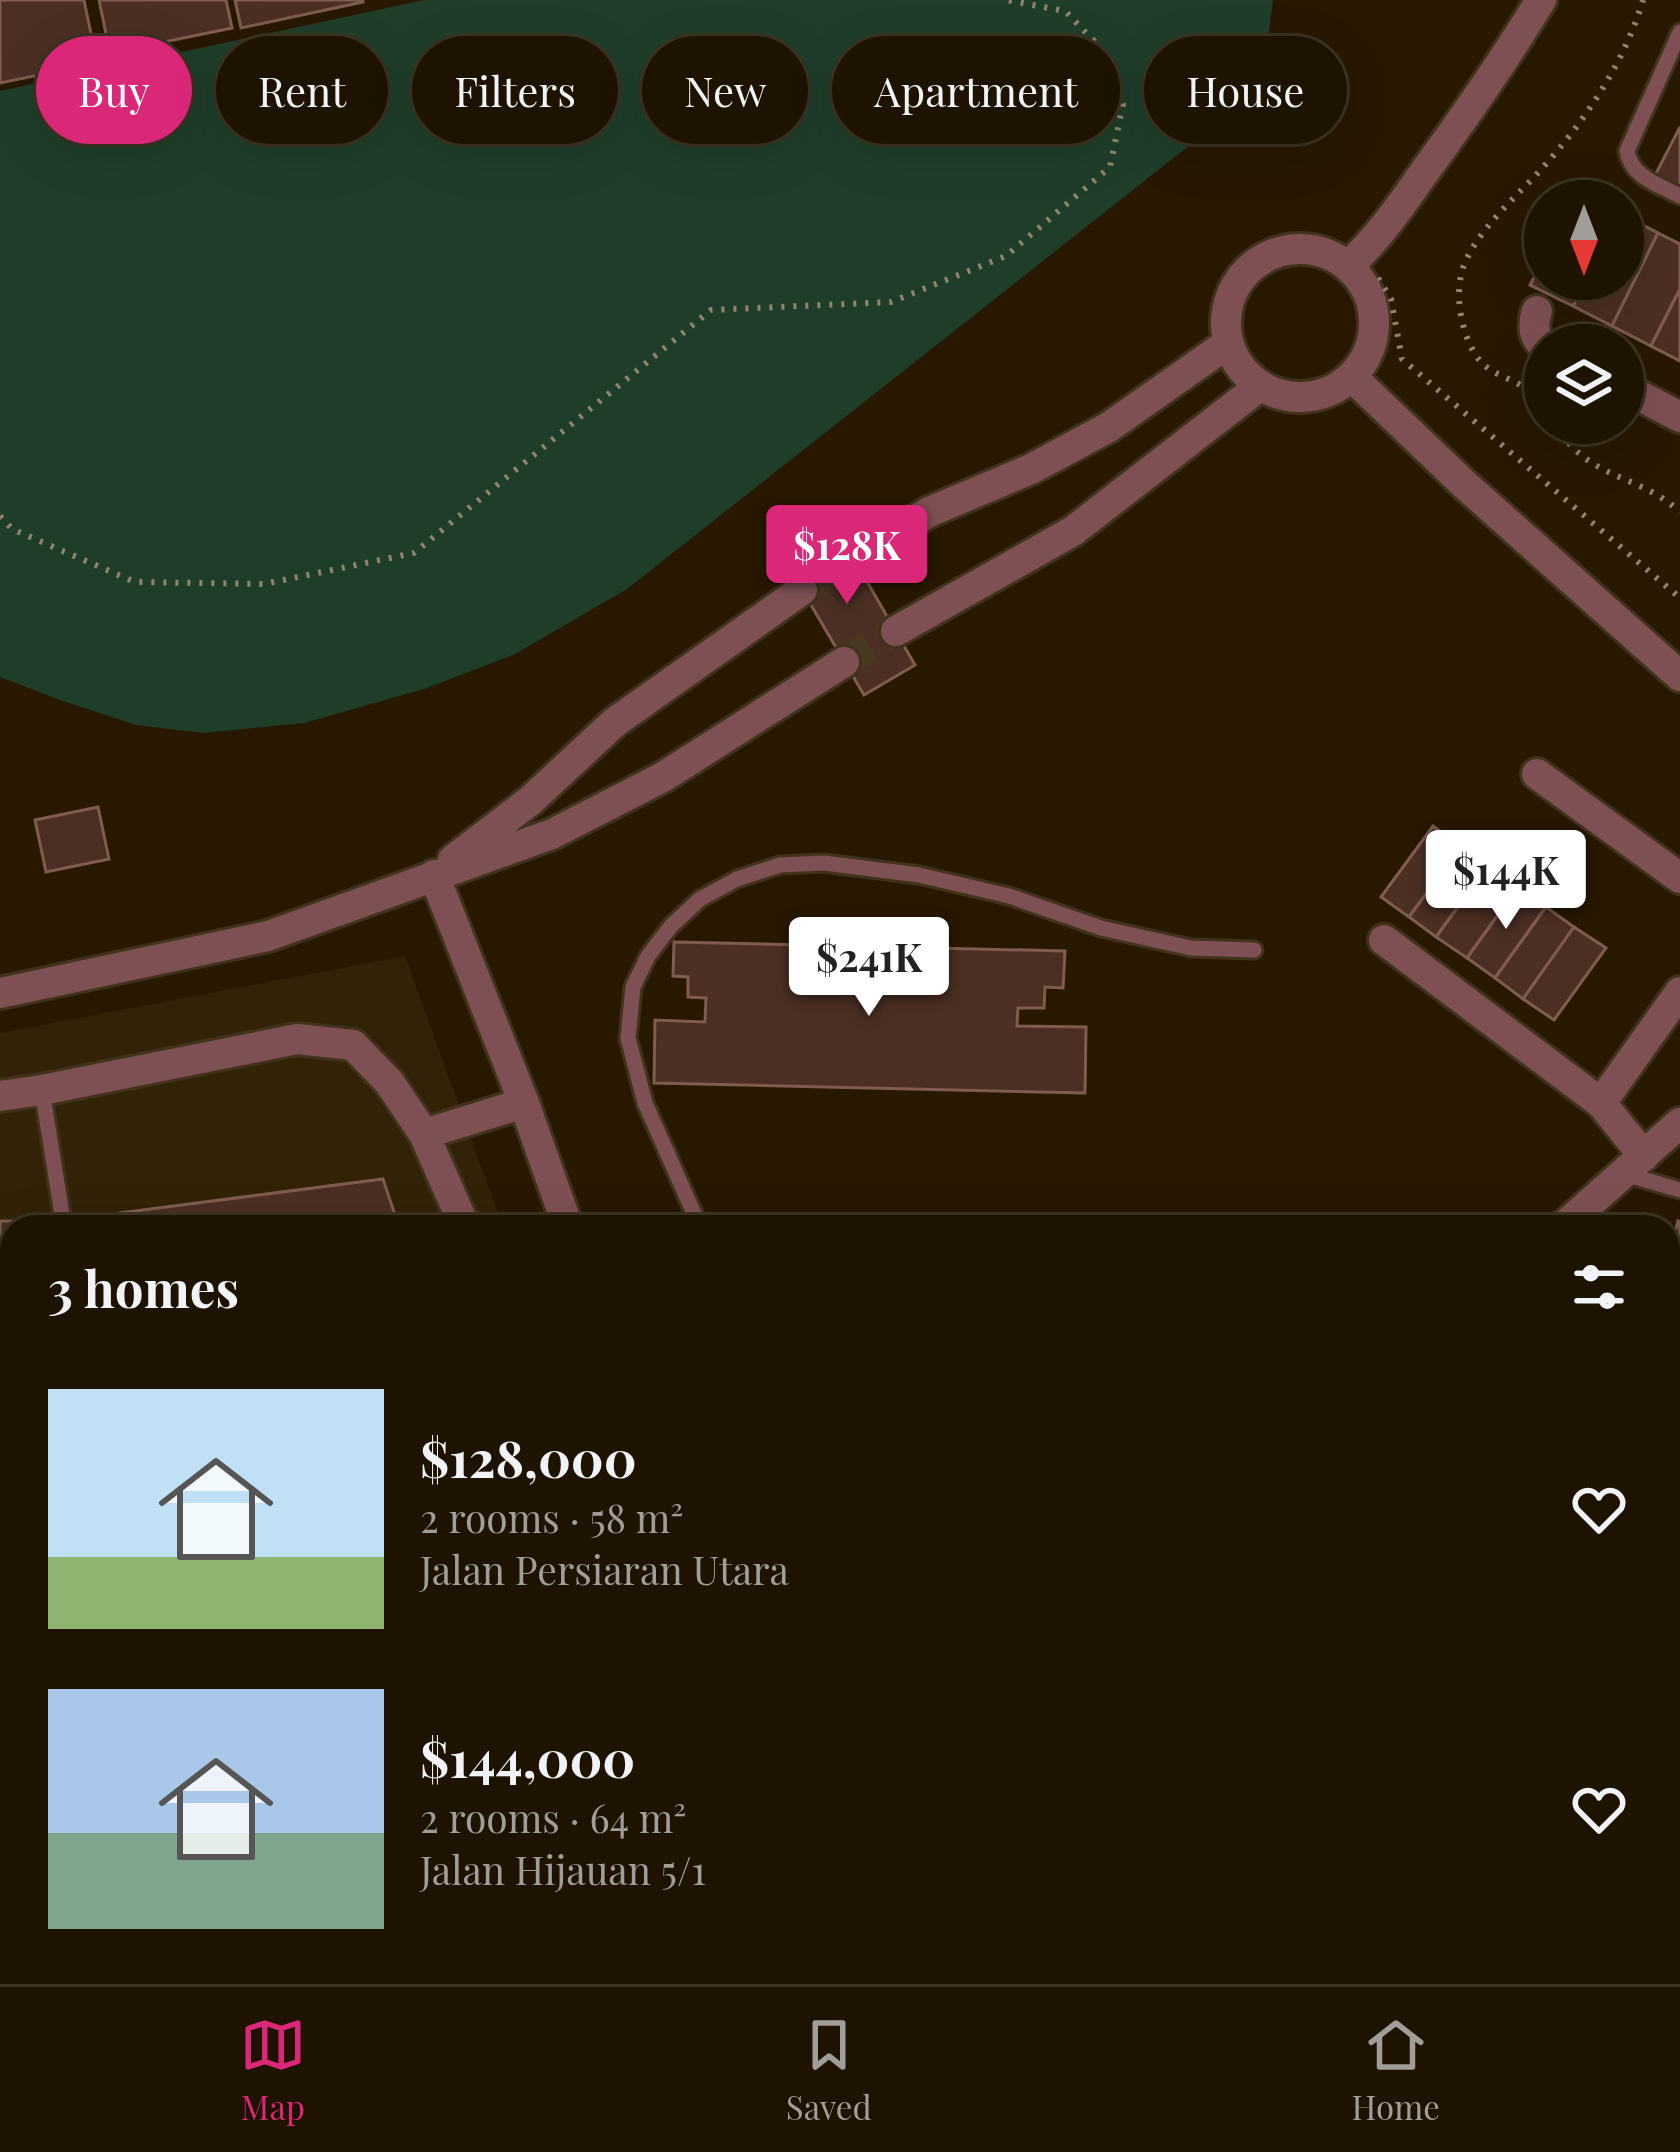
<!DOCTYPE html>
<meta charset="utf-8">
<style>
body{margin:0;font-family:"Playfair Display",serif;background:#2b200f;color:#f1f3f6;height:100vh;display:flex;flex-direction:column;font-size:45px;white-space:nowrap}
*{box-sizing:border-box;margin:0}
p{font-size:39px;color:#a19e99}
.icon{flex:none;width:66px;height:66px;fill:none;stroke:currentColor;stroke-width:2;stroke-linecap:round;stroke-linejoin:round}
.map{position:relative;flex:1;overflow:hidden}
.panel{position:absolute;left:0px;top:1215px;width:1680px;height:771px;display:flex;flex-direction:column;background:#1e1200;border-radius:36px 36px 0 0;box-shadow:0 12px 48px #0002,0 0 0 3px #3c3222}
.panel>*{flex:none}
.banner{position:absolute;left:36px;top:36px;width:1608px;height:108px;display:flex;gap:24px}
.needle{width:78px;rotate:180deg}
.fabs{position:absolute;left:1524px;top:180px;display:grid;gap:24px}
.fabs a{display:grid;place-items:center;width:120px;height:120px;border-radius:50%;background:#1e1200;box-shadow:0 12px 48px #0002,0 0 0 3px #3c3222;font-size:60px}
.price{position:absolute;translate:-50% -102px;padding:0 27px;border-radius:12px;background:#fff;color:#222;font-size:39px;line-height:78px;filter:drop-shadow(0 3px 6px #0008)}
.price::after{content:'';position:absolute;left:50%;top:72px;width:36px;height:27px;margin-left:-18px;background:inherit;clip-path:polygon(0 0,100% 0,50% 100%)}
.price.on{background:#db2777;color:#fff}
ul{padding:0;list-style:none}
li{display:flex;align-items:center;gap:36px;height:300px;padding:0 48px}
li span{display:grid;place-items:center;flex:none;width:336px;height:240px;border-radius:0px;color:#555}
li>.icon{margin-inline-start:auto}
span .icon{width:144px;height:144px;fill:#fffc;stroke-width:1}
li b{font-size:51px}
h2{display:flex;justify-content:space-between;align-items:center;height:144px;padding:0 48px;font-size:51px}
.tag{padding:0 42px;border-radius:54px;background:#1e1200;box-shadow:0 12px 48px #0002,0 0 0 3px #3c3222;font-size:42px;line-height:108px}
.tag.on{background:#db2777;color:#fff}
.dock{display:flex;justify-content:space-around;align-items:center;height:168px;border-top:3px solid #3c3222;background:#1e1200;font-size:33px;color:#a19e99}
.dock a{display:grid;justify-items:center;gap:6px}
.dock .on{color:#db2777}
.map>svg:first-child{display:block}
.built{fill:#312208}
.education{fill:#261f2f}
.green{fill:#1f3e2a}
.building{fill:#4b2f23;stroke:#7e5d50;stroke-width:3}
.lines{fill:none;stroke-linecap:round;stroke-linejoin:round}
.street-tunnel{stroke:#483922;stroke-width:30;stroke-dasharray:30 15;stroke-linecap:butt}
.lane-casing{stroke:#41321b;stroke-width:21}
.street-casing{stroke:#41321b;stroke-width:36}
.path{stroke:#918470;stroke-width:6;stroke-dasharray:3 9;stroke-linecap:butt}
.lane{stroke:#7e5054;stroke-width:15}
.street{stroke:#7e5054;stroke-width:30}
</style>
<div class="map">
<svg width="1680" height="1984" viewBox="0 0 1680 1984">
<rect width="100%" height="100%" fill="#281800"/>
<polygon class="built" points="405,956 503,1227 12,1227 12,1656 0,1656 0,1033"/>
<polygon class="education" points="0,1841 12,1842 12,1974 155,1974 155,1984 0,1984"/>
<polygon class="green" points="424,0 1273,0 1261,89 627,589 515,654 424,689 304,723 203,733 136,725 60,700 0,677 0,91"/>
<g class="building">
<polygon points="0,0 84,0 97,63 0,83"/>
<polygon points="99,0 226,0 232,28 110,53"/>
<polygon points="235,0 363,0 363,2 241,28"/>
<polygon points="1680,127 1680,194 1652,181"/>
<polygon points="1623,215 1658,233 1612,326 1573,306 1587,279 1623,279"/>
<polygon points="1658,233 1680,244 1680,289 1651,346 1612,326"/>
<polygon points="1545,256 1545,279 1587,279 1573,306 1530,285"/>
<polygon points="1680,289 1680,361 1651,346"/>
<polygon points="831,519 915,665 864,695 778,549"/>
<polygon points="98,807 109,859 46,872 35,820"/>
<polygon points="1433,826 1461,846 1409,917 1381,897"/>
<polygon points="1461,846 1488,866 1436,937 1409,917"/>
<polygon points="1488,866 1518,887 1467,958 1436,937"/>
<polygon points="1518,887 1546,907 1495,978 1467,958"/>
<polygon points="1546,907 1574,927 1523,999 1495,978"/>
<polygon points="1574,927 1606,948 1554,1020 1523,999"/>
<polygon points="674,942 1065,951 1063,988 1045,987 1044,1008 1018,1008 1017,1026 1086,1027 1085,1093 654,1083 655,1020 705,1022 706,998 688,997 688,977 673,976"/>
<polygon points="383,1179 399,1227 98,1227 96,1216"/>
<polygon points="0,1221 51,1221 52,1227 12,1227 12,1340 0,1339"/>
<polygon points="1678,1221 1680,1222 1680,1312 1668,1309 1668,1259"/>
<rect x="0" y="1375" width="12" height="133"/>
<polygon points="1669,1567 1680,1567 1680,1654 1668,1654"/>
<polygon points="1668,1685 1680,1686 1680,1767 1668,1766"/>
<polygon points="0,1902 12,1902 14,1984 0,1984"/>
<polygon points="1680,1941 1680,1984 1647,1984 1647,1974 1668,1974 1668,1942"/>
<rect x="296" y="1974" width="50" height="10"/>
<rect x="347" y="1974" width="44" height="10"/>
<rect x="391" y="1974" width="46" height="10"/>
<rect x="438" y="1974" width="34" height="10"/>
<rect x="473" y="1974" width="38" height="10"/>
<polygon points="665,1974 724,1974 724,1984 664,1984"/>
<rect x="724" y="1974" width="42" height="10"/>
<rect x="766" y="1974" width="45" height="10"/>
<rect x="811" y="1974" width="34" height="10"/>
<rect x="845" y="1974" width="38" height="10"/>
<rect x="883" y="1974" width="36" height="10"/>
<rect x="919" y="1974" width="42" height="10"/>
<rect x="961" y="1974" width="39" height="10"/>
<rect x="1000" y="1974" width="39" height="10"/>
<polygon points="1039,1974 1071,1974 1070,1984 1039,1984"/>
<polygon points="1071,1974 1112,1974 1112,1984 1070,1984"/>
<rect x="1112" y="1974" width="48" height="10"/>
<rect x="1426" y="1974" width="42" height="10"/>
<rect x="1468" y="1974" width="37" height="10"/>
<rect x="1505" y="1974" width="34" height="10"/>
<rect x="1539" y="1974" width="41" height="10"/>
<rect x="1580" y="1974" width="35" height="10"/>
<rect x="1615" y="1974" width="32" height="10"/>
</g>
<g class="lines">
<g class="street-tunnel">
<polyline points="802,590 854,559"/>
<polyline points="844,662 896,631"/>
</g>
<g class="lane-casing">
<g id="lane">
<path d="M1680,32L1627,151C1631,177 1659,185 1680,196"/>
<polyline points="42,1090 64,1227"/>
<polyline points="1625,1174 1680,1190"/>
<polyline points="700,1227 645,1103 628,1038 633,987 648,956 671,926 700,899 737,879 780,865 824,863 919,875 1009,896 1101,928 1191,948 1254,950"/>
<polyline points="0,1361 12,1362"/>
<polyline points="1668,1668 1680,1668"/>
<polyline points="70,1974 82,1984"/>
<polyline points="263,1974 263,1984"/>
<polyline points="1228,1974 1228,1984"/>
</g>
</g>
<g class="street-casing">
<g id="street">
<circle cx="1300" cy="323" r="74"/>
<path d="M1348,266C1378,239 1402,204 1425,171C1466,115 1505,59 1541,0"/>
<path d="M1537,311C1533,324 1532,337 1545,346"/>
<polyline points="1352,377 1464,484 1680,676"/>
<polyline points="1623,387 1680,417"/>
<polyline points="854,559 929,512 1031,469 1109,427 1227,344"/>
<polyline points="896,631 1073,531 1260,386"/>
<polyline points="1537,774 1680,878"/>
<polyline points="453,860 531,800 615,722 802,590"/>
<polyline points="434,875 524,1103 568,1227"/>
<polyline points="1384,940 1601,1103 1644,1156"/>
<polyline points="0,993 268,936 552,834 663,777 844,662"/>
<polyline points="0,1096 42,1090 297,1039 353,1045 389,1082 424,1134 465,1227"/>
<polyline points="1601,1103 1680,992"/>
<polyline points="424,1134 524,1103"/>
<polyline points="1563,1227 1680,1123"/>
<polyline points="1668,1425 1680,1428"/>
<polyline points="0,1597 12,1598"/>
<polyline points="0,1694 12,1694"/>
<polyline points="0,1823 12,1823"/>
<polyline points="1668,1865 1680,1865"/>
<polyline points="614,1984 615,1974"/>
<polyline points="1385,1984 1386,1974"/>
</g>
</g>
<g class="path">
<polyline points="1378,278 1391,299 1402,359 1680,598"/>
<path d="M1545,410C1540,403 1534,394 1527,389C1508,376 1488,375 1475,354C1460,329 1454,292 1464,265C1480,226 1518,196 1545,165C1587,118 1625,61 1643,0"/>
<path d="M1555,423C1587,481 1637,472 1680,512"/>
<polyline points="0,516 12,529 135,582 264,584 414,553 711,310 891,302 1006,256 1110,167 1123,104 1094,41 1065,11 1006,0"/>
</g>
<use href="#lane" class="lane"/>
<use href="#street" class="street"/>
</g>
</svg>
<div class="fabs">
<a><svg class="needle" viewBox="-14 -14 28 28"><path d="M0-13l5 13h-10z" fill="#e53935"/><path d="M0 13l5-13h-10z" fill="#a19e99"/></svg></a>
<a><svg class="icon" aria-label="layers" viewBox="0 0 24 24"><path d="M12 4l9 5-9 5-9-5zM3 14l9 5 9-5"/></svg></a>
</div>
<b class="price on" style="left:847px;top:607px">$128K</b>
<b class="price" style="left:1506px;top:932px">$144K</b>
<b class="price" style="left:869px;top:1019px">$241K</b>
<div class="banner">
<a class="tag on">Buy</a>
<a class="tag">Rent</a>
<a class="tag">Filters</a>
<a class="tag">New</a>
<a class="tag">Apartment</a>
<a class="tag">House</a>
</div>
<section class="panel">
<h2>3 homes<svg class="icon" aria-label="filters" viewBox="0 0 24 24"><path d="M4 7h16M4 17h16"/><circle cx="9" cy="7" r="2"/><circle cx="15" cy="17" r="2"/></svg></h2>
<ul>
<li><span style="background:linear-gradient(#bfe0f5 70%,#8fb573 0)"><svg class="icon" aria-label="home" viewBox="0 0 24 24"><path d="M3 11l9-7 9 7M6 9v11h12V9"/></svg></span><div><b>$128,000</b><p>2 rooms · 58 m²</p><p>Jalan Persiaran Utara</p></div><svg class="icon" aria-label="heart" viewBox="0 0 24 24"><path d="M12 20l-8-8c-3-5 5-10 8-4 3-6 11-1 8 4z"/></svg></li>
<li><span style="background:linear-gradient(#a9c7e8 60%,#7fa58c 0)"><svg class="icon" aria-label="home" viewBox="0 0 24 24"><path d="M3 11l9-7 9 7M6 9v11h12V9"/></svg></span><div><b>$144,000</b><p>2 rooms · 64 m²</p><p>Jalan Hijauan 5/1</p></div><svg class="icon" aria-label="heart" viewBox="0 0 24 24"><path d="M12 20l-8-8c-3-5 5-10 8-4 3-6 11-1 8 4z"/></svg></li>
</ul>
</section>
</div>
<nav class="dock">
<a class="on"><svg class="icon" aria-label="map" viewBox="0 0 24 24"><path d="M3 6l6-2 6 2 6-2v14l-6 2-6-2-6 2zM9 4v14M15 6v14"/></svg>Map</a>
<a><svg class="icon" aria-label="saved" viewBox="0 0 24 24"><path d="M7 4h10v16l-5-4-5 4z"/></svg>Saved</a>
<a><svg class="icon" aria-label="home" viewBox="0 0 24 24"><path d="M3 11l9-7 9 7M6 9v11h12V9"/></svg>Home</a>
</nav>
